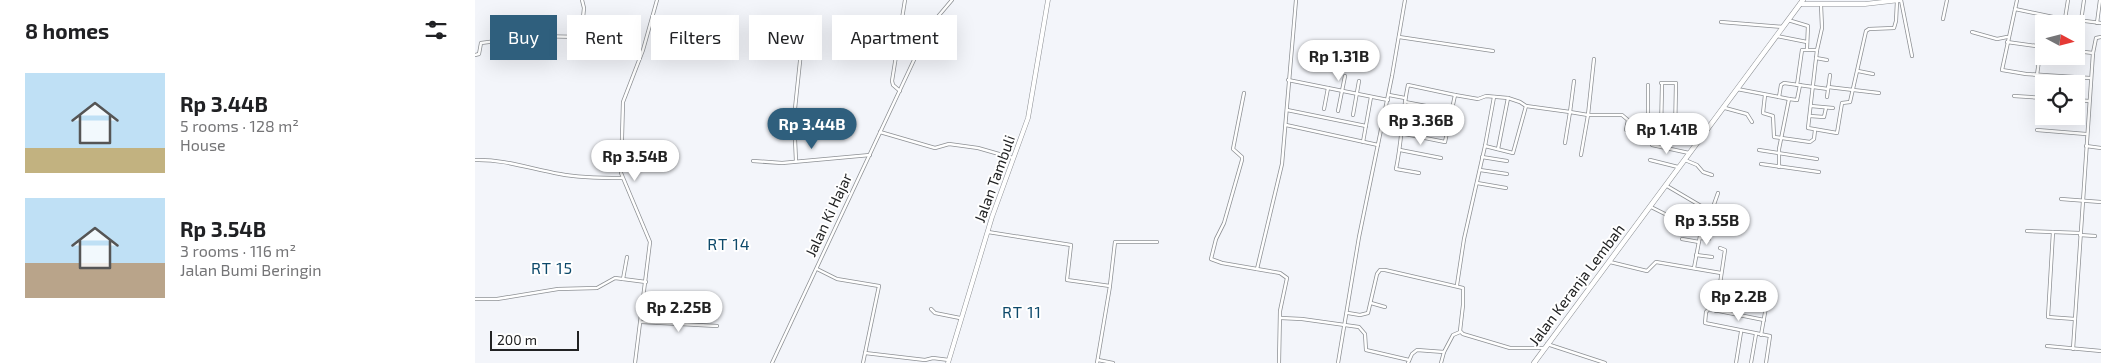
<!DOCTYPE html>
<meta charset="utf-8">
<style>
body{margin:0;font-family:"Exo 2",sans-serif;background:#f2f2f2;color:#202124;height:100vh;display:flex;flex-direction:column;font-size:19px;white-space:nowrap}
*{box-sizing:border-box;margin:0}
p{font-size:16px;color:#757577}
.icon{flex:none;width:28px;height:28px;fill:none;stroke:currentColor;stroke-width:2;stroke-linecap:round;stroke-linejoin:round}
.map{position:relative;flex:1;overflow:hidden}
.side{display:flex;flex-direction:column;background:#fff;width:475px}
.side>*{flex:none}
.guide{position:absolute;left:15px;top:15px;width:475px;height:45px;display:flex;gap:10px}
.needle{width:32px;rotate:97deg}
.fabs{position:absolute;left:1560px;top:15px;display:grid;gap:10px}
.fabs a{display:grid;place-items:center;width:50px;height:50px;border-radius:0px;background:#fff;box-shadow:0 5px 20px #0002;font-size:25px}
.scale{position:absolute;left:15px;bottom:12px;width:89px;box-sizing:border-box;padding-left:5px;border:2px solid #212223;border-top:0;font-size:14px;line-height:18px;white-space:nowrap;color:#212223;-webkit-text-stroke:4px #fff;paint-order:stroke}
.price{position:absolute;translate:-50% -42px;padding:0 11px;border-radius:18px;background:#fff;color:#222;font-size:16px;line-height:32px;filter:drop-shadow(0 1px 2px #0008)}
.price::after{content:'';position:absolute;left:50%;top:30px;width:15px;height:11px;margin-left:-8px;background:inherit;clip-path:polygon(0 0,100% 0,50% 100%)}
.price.active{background:#2f5f7d;color:#fff}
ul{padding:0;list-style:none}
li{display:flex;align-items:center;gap:15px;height:125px;padding:0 25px}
li span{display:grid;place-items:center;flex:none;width:140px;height:100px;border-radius:0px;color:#555}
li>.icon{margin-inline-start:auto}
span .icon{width:60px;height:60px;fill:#fffc;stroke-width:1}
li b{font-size:21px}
h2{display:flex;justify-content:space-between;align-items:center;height:60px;padding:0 25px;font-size:21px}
.chip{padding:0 18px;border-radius:0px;background:#fff;box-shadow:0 5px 20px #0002;font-size:18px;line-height:45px}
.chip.active{background:#2f5f7d;color:#fff}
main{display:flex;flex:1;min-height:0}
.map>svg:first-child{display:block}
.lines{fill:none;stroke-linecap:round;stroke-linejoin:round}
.street-casing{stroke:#8d9094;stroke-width:4}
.secondary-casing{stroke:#8d9094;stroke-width:5}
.primary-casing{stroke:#8d9094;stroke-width:5.5}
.street{stroke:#fff;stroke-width:2.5}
.secondary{stroke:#fff;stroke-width:4}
.primary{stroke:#fff;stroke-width:4.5}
.labels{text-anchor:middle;stroke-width:4;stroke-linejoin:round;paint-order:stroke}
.street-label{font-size:15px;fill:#212223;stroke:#fff}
.neighbourhood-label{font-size:16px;letter-spacing:1px;fill:#0d496a;stroke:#fff}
</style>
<main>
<section class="side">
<h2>8 homes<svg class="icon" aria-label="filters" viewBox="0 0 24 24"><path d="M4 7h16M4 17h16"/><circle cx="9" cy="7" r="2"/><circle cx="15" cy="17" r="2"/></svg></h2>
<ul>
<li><span style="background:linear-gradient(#bfe0f5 75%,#c2b280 0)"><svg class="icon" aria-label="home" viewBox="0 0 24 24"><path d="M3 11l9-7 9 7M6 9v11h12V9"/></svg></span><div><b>Rp 3.44B</b><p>5 rooms · 128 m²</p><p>House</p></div></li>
<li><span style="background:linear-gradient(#bfe0f5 65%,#b9a48a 0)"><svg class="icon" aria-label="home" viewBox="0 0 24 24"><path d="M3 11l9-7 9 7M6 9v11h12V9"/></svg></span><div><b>Rp 3.54B</b><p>3 rooms · 116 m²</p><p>Jalan Bumi Beringin</p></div></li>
</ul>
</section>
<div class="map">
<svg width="1626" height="363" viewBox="0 0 1626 363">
<rect width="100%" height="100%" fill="#f3f5fa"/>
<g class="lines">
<g class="street-casing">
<g id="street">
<polyline points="1426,0 1437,56"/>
<polyline points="1542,0 1527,70 1551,74 1615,78"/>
<polyline points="1540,9 1578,17 1626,23"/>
<polyline points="1468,19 1472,0"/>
<polyline points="1590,19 1593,0"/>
<polyline points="1313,20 1333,26 1332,48"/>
<polyline points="1606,21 1609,0"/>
<polyline points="1246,22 1308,27"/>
<polyline points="1622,23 1625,0"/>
<polyline points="1497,32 1522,39 1532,37"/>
<polyline points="1302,36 1332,42"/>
<polyline points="924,37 1018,51"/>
<polyline points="1532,42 1569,47"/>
<polyline points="1342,50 1347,28 1346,5"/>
<polyline points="1618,53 1621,38 1626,37"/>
<polyline points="0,55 4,54 6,43 60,36 106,37 109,8 107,0"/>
<polyline points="1341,58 1352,60"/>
<polyline points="1383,71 1398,74"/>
<polyline points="1562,75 1566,46"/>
<polyline points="813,80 913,100"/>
<polyline points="1186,83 1201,83 1200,135"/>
<polyline points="1173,85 1173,131 1223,141"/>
<polyline points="1322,85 1327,50 1342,50 1333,128 1362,133 1367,103 1375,102 1391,31 1394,29 1419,28 1421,21 1422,1"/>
<polyline points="1353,87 1404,93"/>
<polyline points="1262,89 1304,97 1306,85 1309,83 1353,89"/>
<polyline points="425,91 418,85 417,81 430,0"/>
<polyline points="769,93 758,149 767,157 767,160 749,223 741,239 736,259 747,263 805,273 812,278 805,311 804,363"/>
<polyline points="914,95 930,98"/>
<polyline points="980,95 1003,99 1011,96 1033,98 1045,102 1051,106 1095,112 1099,81"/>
<polyline points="1290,95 1288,113 1298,116 1299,137 1335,142 1339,139 1340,130"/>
<polyline points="1539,96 1569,98"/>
<polyline points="1304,97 1314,99"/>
<polyline points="1352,97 1355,75"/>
<polyline points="1601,100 1614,101"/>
<polyline points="930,102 977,111"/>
<polyline points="1336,106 1358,108"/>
<polyline points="1250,108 1272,114 1277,122"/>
<polyline points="849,109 853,88"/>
<polyline points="812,110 891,126"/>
<polyline points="863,111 870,76"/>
<polyline points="878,115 884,81"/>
<polyline points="1335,116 1349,117 1351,108"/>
<polyline points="927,117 973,127"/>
<polyline points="811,125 903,145"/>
<polyline points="1562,130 1611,134"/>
<polyline points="405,132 460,148 474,144 503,148 538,158"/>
<polyline points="1186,132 1187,85"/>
<path d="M925,133L970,142L980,95L933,85C927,113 927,141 921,169L944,173"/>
<polyline points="888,142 896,97"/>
<polyline points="1090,143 1095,112 1113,115 1119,59"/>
<polyline points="1177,145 1214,153"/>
<polyline points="1010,146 1019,97"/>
<polyline points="1611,146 1626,148"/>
<polyline points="1023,149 1033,98"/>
<polyline points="925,150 966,158"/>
<polyline points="1284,150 1342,159"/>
<polyline points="1106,155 1113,115 1147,115 1153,120 1151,130 1173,131"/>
<polyline points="1007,157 1032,161"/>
<path d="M0,160C29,159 56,169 85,174C105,178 126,178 147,178"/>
<polyline points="1175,160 1203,167"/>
<polyline points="1210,160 1222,165 1228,172 1237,175"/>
<polyline points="278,161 307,163 395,155"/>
<polyline points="321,161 319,118 328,33"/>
<polyline points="1286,164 1344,172"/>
<polyline points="1304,167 1304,149 1314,99 1322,100 1325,85"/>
<polyline points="1005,170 1032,174"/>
<polyline points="1002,183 1031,188"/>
<polyline points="1192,186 1226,206 1237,210 1243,193"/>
<polyline points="1586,199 1626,202"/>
<polyline points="1176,207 1194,216"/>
<polyline points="1214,224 1227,226"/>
<polyline points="1552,231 1605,233"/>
<polyline points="513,232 596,245 592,280 635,286 622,363"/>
<polyline points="1578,232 1573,317 1600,319"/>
<polyline points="1605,235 1620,236"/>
<polyline points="1225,238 1234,239"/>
<polyline points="1207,239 1224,242"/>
<polyline points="1221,255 1237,257"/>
<polyline points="1135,262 1172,271 1181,262 1246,273"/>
<polyline points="1219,268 1228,220"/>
<polyline points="342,269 362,279 404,286 388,363"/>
<polyline points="782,269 807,164 821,0"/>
<polyline points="148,279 152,257"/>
<polyline points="1245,283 1263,285"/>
<polyline points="635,285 640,242 682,242"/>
<polyline points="982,285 989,239 1010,146 1038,153 1051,106"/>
<polyline points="1244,296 1291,306"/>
<polyline points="0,299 22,299 83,289 122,288 140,278 171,282"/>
<polyline points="896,303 910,307"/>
<polyline points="456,309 460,313 485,318"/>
<polyline points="1241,311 1250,250 1245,248"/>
<polyline points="873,313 885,315 893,313 902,274 905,270 910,270 988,288 988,305 985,331 988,334 1035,348 1069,348"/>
<polyline points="806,318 827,319 884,327 890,334 891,350 934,360"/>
<polyline points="1289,320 1234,309 1231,312 1230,323 1295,336 1291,363"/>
<polyline points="167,322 242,326"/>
<polyline points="1286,335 1293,296"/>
<polyline points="1072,344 1130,363"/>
<polyline points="1572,346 1626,351"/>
<polyline points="1598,349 1618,53 1601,51"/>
<polyline points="390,353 450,360 458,358 474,360"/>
<polyline points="623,360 638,363"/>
<polyline points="160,363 175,242 146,173 148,102 168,50 182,0"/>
<polyline points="297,363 446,45 460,20 477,0"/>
<polyline points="863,363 884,237 917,76 930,0"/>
<polyline points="933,363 937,354 942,350 969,352 978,335 985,332"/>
<polyline points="966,363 969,352"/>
<polyline points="1261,363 1266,332"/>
<polyline points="1276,363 1281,334"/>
</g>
</g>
<g class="secondary-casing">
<g id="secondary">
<polyline points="1325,4 1390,4 1425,0"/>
<polyline points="473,363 517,217 553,118 573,0"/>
</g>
</g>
<g class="primary-casing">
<polyline id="primary" points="1059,363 1328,0"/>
</g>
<use href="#street" class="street"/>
<use href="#secondary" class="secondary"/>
<use href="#primary" class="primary"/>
</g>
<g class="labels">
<g class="street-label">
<text transform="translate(520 179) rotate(-70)" y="5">Jalan Tambuli</text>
<text transform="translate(354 215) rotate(-65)" y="5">Jalan Ki Hajar</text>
<text transform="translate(1102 285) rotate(-53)" y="5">Jalan Keranja Lembah</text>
</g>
<g class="neighbourhood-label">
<text x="254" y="250">RT 14</text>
<text x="77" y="274">RT 15</text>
<text x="547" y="318">RT 11</text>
</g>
</g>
</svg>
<div class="fabs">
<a><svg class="needle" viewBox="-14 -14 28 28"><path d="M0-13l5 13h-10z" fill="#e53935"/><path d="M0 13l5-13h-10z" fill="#757577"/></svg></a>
<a><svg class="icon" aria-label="locate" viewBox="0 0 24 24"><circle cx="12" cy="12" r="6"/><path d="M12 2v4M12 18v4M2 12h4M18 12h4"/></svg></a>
</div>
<div class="scale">200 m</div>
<b class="price" style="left:864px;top:82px">Rp 1.31B</b>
<b class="price" style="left:946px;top:146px">Rp 3.36B</b>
<b class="price active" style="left:337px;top:150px">Rp 3.44B</b>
<b class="price" style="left:1192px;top:155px">Rp 1.41B</b>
<b class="price" style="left:160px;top:182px">Rp 3.54B</b>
<b class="price" style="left:1232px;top:246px">Rp 3.55B</b>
<b class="price" style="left:1264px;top:322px">Rp 2.2B</b>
<b class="price" style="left:204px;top:333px">Rp 2.25B</b>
<div class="guide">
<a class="chip active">Buy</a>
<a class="chip">Rent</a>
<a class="chip">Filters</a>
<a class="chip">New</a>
<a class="chip">Apartment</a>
</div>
</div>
</main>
